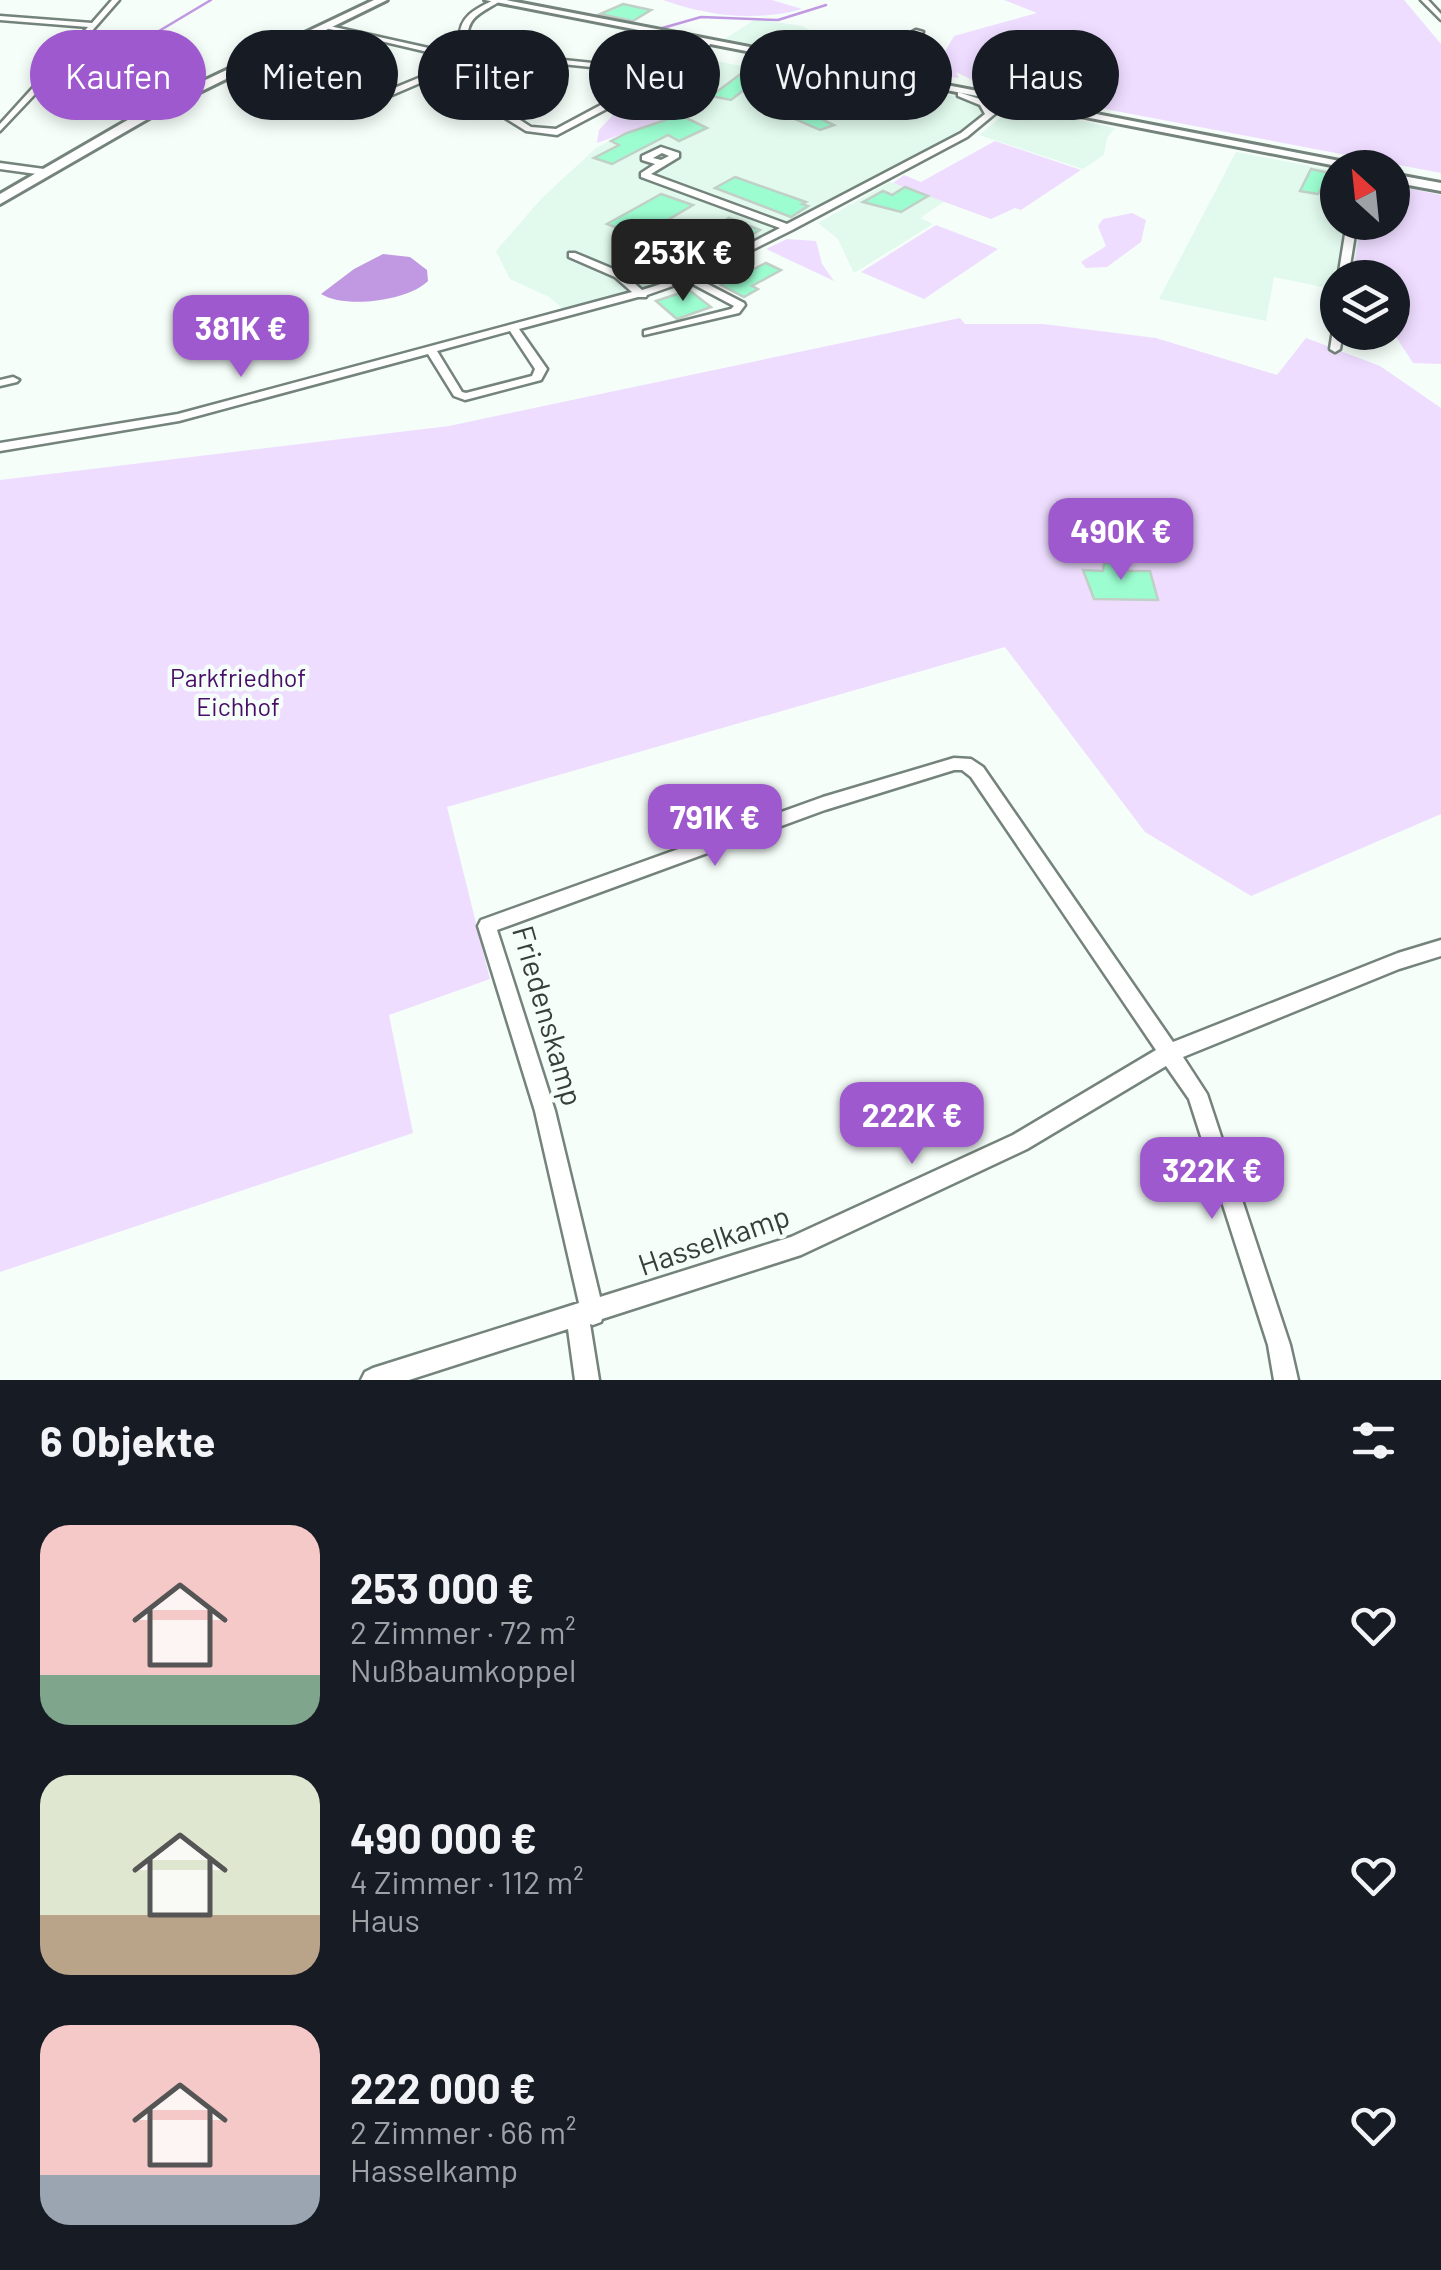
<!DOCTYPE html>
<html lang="de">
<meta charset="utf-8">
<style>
body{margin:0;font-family:Barlow,sans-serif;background:#242831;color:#f1f3f6;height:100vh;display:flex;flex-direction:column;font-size:38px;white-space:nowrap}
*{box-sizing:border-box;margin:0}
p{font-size:32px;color:#9ea1a6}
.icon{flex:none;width:55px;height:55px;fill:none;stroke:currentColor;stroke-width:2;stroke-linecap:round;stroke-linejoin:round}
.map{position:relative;height:1380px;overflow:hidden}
.panel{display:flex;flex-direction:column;background:#171b24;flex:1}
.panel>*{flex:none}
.top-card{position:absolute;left:30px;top:30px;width:1382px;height:90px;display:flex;gap:20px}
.needle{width:65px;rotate:333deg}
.fabs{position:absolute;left:1320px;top:150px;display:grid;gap:20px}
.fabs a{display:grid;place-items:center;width:90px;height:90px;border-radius:50%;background:#171b24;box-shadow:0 5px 15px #0003;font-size:50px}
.price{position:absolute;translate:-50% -85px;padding:0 22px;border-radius:20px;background:#9e59ce;color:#fff;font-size:32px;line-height:65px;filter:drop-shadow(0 2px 5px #0008)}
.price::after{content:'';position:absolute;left:50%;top:60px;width:30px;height:22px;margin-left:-15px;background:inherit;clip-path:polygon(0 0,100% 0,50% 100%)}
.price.on{background:#222;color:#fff}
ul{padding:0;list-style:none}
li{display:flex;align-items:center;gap:30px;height:250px;padding:0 40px}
li span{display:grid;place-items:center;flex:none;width:280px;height:200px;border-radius:30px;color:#555}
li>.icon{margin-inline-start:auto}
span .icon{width:120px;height:120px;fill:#fffc;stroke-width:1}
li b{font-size:42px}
h2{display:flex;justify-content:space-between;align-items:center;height:120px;padding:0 40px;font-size:42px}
.tag{padding:0 35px;border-radius:45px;background:#171b24;box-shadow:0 5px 15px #0003;font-size:35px;line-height:90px}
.tag.on{background:#9e59ce;color:#fff}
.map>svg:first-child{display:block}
.built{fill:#e1faed}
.green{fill:#efddff}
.water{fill:#c198e2}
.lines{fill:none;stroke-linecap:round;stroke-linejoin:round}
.stream{stroke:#c198e2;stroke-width:2.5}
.building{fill:#9bfdd0;stroke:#c0d0c7;stroke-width:2.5}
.street-casing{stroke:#74837b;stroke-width:5}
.secondary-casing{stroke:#74837b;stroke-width:6}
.street{fill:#fff;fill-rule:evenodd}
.secondary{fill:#fff;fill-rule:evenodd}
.labels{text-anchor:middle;stroke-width:9;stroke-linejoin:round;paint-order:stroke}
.park-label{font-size:25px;fill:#470d67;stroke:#f5fef9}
.near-street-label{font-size:30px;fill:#383e3b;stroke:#f5fef9}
</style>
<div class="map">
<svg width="1441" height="1380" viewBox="0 0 1441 1380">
<rect width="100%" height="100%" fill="#f5fef9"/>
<g class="built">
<polygon points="756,19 802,26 878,67 871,70 720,42"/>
<polygon points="694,57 742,66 755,58 784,63 762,81 844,98 866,79 974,100 981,105 981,114 959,134 739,250 639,293 567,312 549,297 510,279 496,251 542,198 596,148 641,125 682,113 704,96 699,94 705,88 659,81"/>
<polygon points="1012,108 1019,108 1115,128 1107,138 1104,155 1083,169 979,135"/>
<polygon points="1236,152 1337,171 1338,222 1361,223 1352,277 1338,278 1337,290 1274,277 1266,321 1159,299"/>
<polygon points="890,182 945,201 920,218 933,224 854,273 838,239 818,223"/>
</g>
<g class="green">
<path d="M663,0H772L802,9C757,22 707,16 663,0Z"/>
<polygon points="1004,0 1404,0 1441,44 1441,173 985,86 956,72 959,78 934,75 935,69 952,67 943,55 954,36 1037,13"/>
<polygon points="626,101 632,101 682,113 597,143 599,130"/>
<polygon points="995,141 1081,170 1021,210 1015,208 991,219 893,183 904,175 921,182"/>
<polygon points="1393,185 1441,195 1441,364 1413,363 1393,332 1392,278 1352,278 1361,223 1392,222"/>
<polygon points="1132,213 1146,220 1141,242 1107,267 1086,268 1081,262 1106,246 1098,226 1103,219"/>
<polygon points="936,225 998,249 924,299 861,272"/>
<polygon points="787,239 816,241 822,264 834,281 766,249"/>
<polygon points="960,318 965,324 1043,324 1156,338 1277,375 1306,338 1380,366 1441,408 1441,814 1251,896 1145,832 1005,647 447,807 490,979 389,1015 413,1133 0,1272 0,480 449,426"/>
</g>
<path class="water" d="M383,254L410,257L427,270L428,281C408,301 345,309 321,294L354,269Z"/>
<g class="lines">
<g class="stream">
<polyline points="659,29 701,17 778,20 826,5"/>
<polyline points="599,52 634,41"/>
<polyline points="185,62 158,36 159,31 211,0"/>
<polyline points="169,81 182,66"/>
</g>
</g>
<g class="building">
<polygon points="623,4 651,10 633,21 600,14"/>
<polygon points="807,40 829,44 826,47 847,60 794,51"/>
<polygon points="758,61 776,65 731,100 711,96"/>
<polygon points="796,107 834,125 820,130 781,113"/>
<polygon points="680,115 707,128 679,141 668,135 612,164 594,158 619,145 611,141 627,133"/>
<polygon points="1311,169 1330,173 1318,194 1300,191"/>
<polygon points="735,177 806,202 802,204 808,206 791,217 715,188"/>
<polygon points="905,187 928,196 901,212 863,202 883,191 892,195"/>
<polygon points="661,194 693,205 654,228 690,242 729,218 760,230 705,261 607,224"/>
<polygon points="766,263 781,270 752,286 758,289 744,297 721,285"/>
<polygon points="689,290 711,307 677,319 656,301"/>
<polygon points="1104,563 1124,563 1128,571 1150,571 1158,600 1094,599 1083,570 1103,571"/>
</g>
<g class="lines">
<g class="street-casing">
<g id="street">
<polygon points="112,0 119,0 41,89 95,88 164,104 164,108 95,92 36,93 0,131 0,124 88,27 0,20 0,16 92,23"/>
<path d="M494,0L500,1C484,12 466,16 468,39L485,52L602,64L650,79L705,41L712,43L654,84L557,135L526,131L489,108L420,83L364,107H358V103L462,60L321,27L325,25L469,57L478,54L460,40C458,17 475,9 494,0ZM484,56L601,68L644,82L556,129L531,127L495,104L427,80Z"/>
<polygon points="1421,0 1428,0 1441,14 1441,20"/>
<polygon points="916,30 923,32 892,50 893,64 882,80 876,80 885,64 885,47"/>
<path d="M958,92L986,101L991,109L1007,96L1014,98L967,137L792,230L696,278L744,303L745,305L739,313L644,335V331L731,309L734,306L687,281L647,295L646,297H638L519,329L547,369L541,380L465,400L454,396L428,354L179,421L0,451V443L178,414L632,292L615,277L569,257V253H575L623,273L642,290C691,276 735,251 780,228L641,177V173L655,164L642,160V156L661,147L679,153V157L651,174L787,224L961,133L985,114L980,105L958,96ZM662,153L669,156L661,160L653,158ZM510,331L535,369L532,376L466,393L462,392L437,351Z"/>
<polygon points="0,163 44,169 48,172 44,175 0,169"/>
<polygon points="1347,222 1357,222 1348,278 1338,278"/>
<polygon points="1338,327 1338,332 1343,332 1340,349 1335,352 1330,349 1333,330"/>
<polygon points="13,377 19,380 17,382 0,386 0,380"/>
<path d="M954,758L971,759L983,767L1173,1042L1398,953L1441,940V956L1399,969L1183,1057L1207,1094L1290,1345L1298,1380H1274L1268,1345L1189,1099L1166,1066L1027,1149L801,1255L602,1319L601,1322L593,1325L590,1324L599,1380H575L568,1329L409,1380H361L365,1372L373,1368L579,1303L535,1111L478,926L481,920L823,797ZM954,770H962L971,777L1156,1050L1013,1135L791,1237L600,1297L555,1111L497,930L825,810Z"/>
</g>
</g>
<g class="secondary-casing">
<g id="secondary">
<polygon points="374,0 387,0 165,109 0,204 0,194 157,103"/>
<polygon points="485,0 506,0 1376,168 1347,168"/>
<polygon points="1392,174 1441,183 1441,191 1392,182"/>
</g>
</g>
<use href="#street" class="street"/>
<use href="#secondary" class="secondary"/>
</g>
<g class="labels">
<g class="park-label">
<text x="238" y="687">Parkfriedhof<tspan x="238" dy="29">Eichhof</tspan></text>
</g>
<g class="near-street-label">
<text transform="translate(547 1016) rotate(74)" y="10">Friedenskamp</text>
<text transform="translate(714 1241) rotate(-19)" y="10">Hasselkamp</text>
</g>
</g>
</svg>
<div class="fabs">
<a><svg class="needle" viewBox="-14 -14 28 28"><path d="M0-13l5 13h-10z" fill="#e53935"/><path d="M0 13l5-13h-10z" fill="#9ea1a6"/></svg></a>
<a><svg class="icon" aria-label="layers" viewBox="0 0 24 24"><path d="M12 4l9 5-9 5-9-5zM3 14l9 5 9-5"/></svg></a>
</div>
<b class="price on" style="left:683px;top:304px">253K €</b>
<b class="price" style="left:241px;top:380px">381K €</b>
<b class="price" style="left:1121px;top:583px">490K €</b>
<b class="price" style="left:715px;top:869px">791K €</b>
<b class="price" style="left:912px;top:1167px">222K €</b>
<b class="price" style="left:1212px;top:1222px">322K €</b>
<div class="top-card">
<a class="tag on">Kaufen</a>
<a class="tag">Mieten</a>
<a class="tag">Filter</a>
<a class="tag">Neu</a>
<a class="tag">Wohnung</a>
<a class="tag">Haus</a>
</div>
</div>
<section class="panel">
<h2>6 Objekte<svg class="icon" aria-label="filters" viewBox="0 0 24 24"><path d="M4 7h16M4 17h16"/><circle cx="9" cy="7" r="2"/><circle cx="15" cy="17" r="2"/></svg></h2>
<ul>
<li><span style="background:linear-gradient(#f6c9c9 75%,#7fa58c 0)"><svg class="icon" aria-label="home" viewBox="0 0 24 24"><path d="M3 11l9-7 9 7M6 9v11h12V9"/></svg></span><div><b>253 000 €</b><p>2 Zimmer · 72 m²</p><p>Nußbaumkoppel</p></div><svg class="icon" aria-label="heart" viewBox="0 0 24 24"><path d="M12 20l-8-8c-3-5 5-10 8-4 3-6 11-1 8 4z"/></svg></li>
<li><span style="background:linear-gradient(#dfe7d0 70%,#b9a48a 0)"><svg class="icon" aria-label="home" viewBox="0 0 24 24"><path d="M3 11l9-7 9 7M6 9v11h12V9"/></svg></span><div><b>490 000 €</b><p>4 Zimmer · 112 m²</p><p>Haus</p></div><svg class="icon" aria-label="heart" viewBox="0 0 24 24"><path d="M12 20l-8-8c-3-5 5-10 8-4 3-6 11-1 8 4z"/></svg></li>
<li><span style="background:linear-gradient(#f6c9c9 75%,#9aa5b1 0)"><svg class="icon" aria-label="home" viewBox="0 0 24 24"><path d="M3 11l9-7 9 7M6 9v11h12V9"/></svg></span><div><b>222 000 €</b><p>2 Zimmer · 66 m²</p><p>Hasselkamp</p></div><svg class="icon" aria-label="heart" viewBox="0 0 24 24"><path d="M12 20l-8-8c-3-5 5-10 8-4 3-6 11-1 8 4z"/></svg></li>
</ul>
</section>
